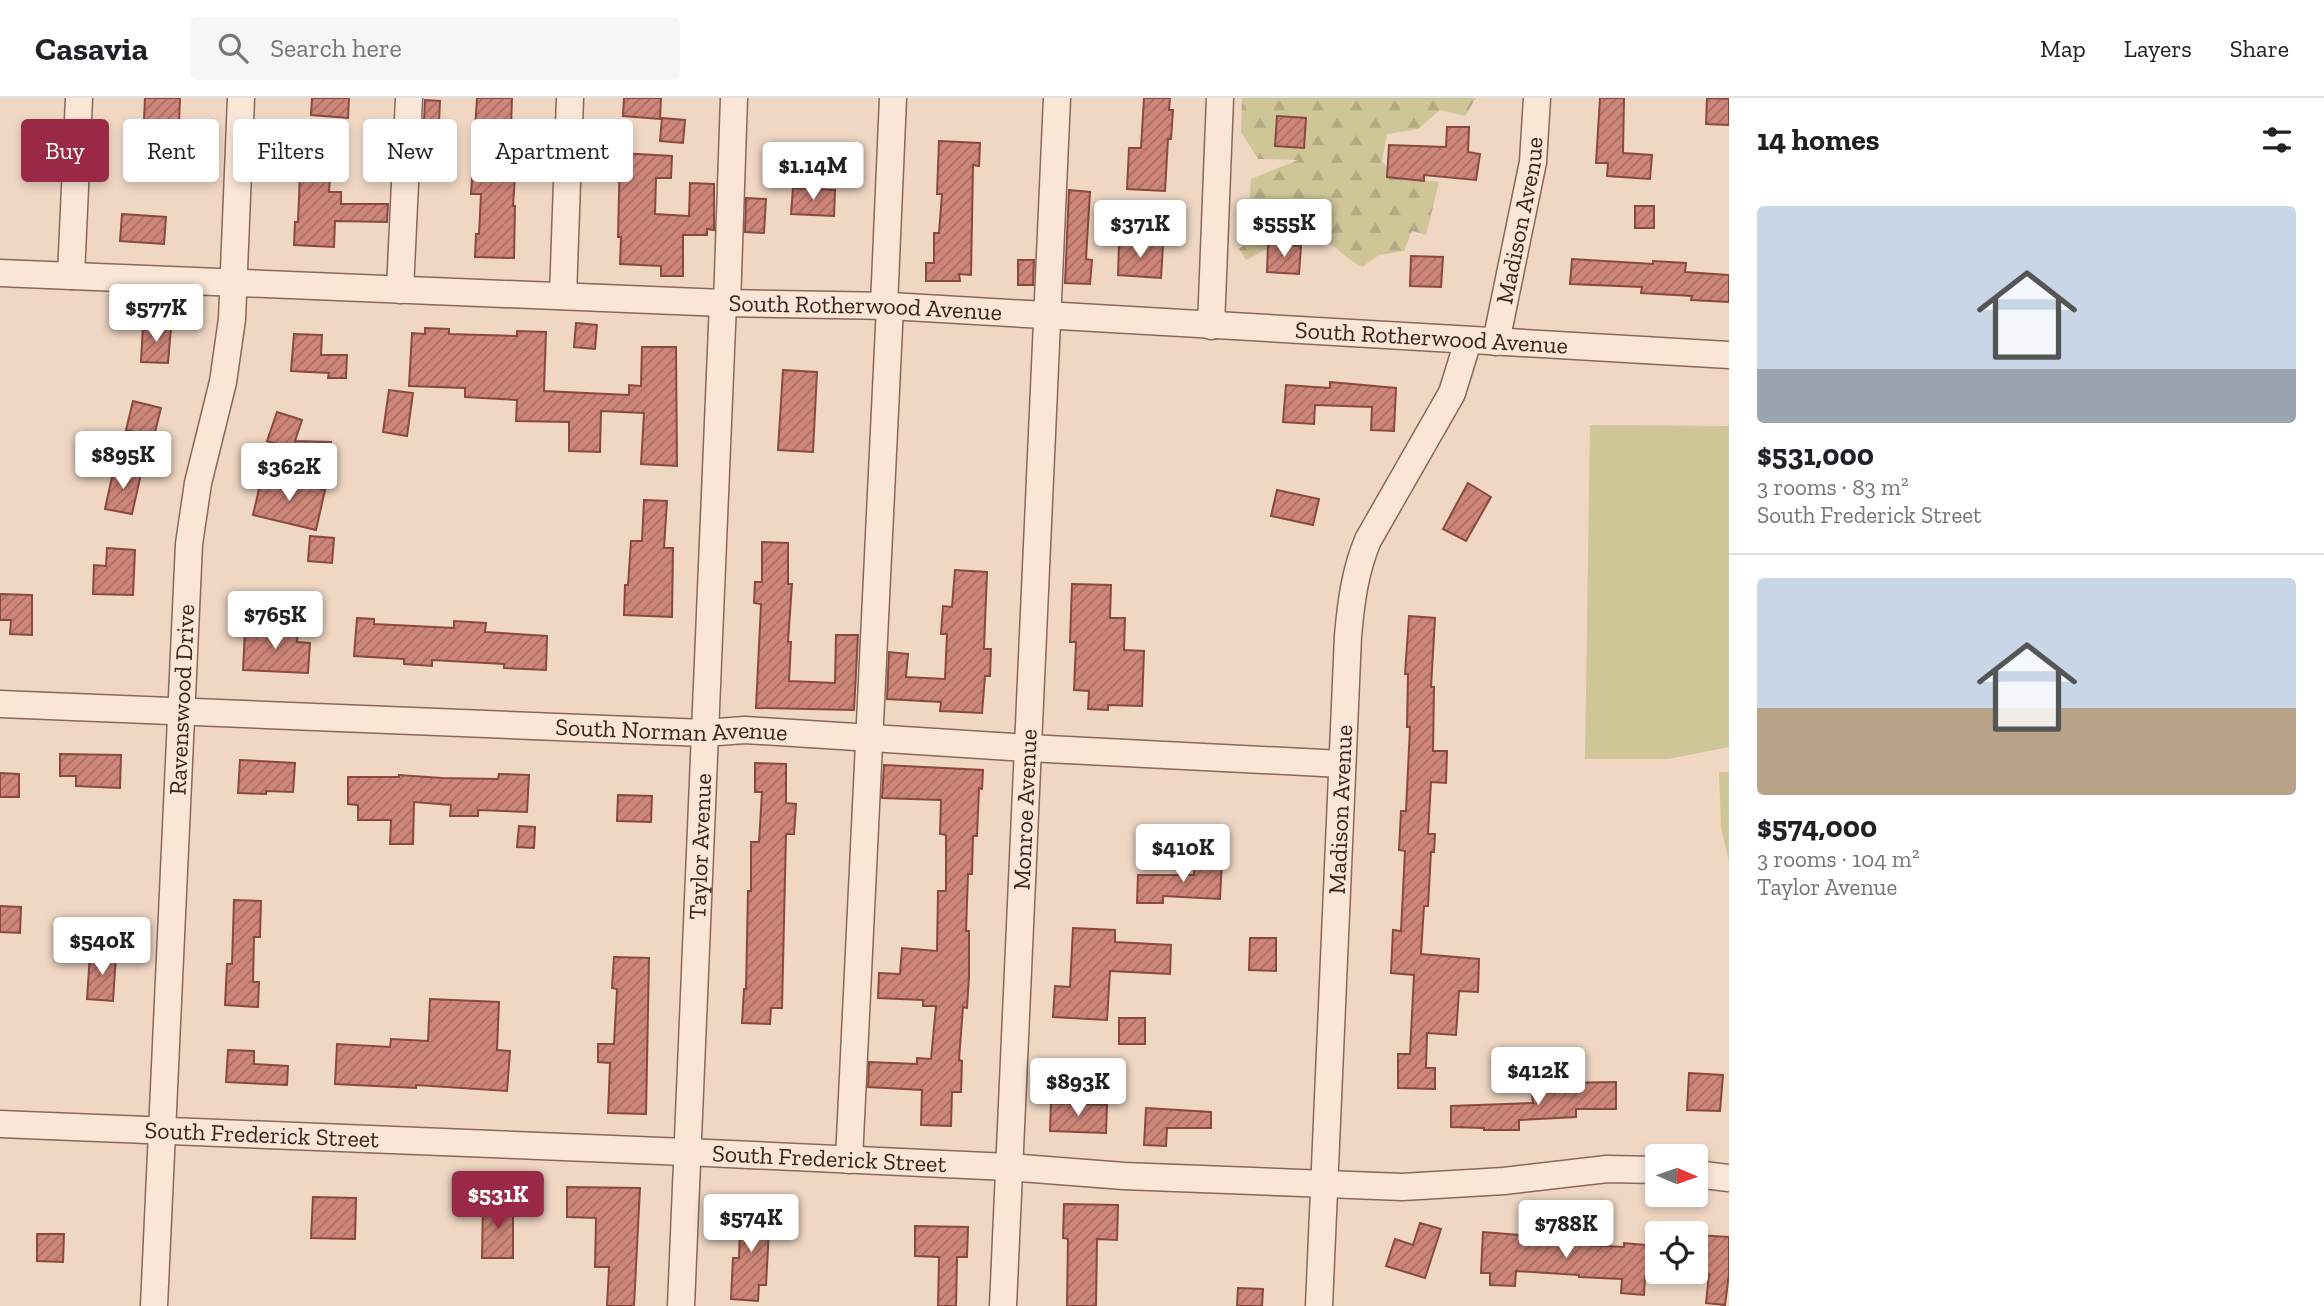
<!DOCTYPE html>
<meta charset="utf-8">
<style>
body{margin:0;font-family:"Zilla Slab",serif;background:#f6f6f6;color:#202124;height:100vh;display:flex;flex-direction:column;font-size:26px;white-space:nowrap}
*{box-sizing:border-box;margin:0}
p{font-size:23px;color:#757577}
.icon{flex:none;width:38px;height:38px;fill:none;stroke:currentColor;stroke-width:2;stroke-linecap:round;stroke-linejoin:round}
.map{position:relative;flex:1;overflow:hidden}
.panel{display:flex;flex-direction:column;background:#fff;width:595px}
.panel>*{flex:none}
.guide{position:absolute;left:21px;top:21px;width:665px;height:63px;display:flex;gap:14px}
.needle{width:46px;rotate:92deg}
.buttons{position:absolute;left:1645px;top:1046px;display:grid;gap:14px}
.buttons a{display:grid;place-items:center;width:63px;height:63px;border-radius:7px;background:#fff;box-shadow:0 4px 10px #0003;font-size:35px}
.price{position:absolute;translate:-50% -60px;padding:0 16px;border-radius:7px;background:#fff;color:#222;font-size:23px;line-height:46px;filter:drop-shadow(0 2px 4px #0008)}
.price::after{content:'';position:absolute;left:50%;top:42px;width:21px;height:16px;margin-left:-10px;background:inherit;clip-path:polygon(0 0,100% 0,50% 100%)}
.price.active{background:#9a2847;color:#fff}
ul{padding:0;list-style:none}
li{display:grid;align-content:center;gap:14px;height:371px;padding:0 28px}
li+li{border-top:2px solid #e0e0e0}
li span{display:grid;place-items:center;height:217px;border-radius:7px;color:#555}
li>.icon{margin-inline-start:auto}
span .icon{width:126px;height:126px;fill:#fffc;stroke-width:1}
li b{font-size:30px}
h2{display:flex;justify-content:space-between;align-items:center;height:84px;padding:0 28px;font-size:30px}
.tag{padding:0 24px;border-radius:7px;background:#fff;box-shadow:0 4px 10px #0003;font-size:24px;line-height:63px}
.tag.active{background:#9a2847;color:#fff}
header{display:flex;align-items:center;gap:42px;box-sizing:border-box;height:98px;padding:0 35px;background:#fff;border-bottom:2px solid #e0e0e0}
header strong{font-size:33px}
nav{display:flex;gap:38px;margin-inline-start:auto;font-size:24px}
.search{width:490px;height:63px;background:#f6f6f6;display:flex;align-items:center;gap:18px;box-sizing:border-box;padding:0 24px;border-radius:7px;color:#757577;font-size:26px}
main{display:flex;flex:1;min-height:0}
.map>svg:first-child{display:block}
.forest{fill:url(#forest-firs)}
.park{fill:#cec697}
.building{fill:url(#building-hatch);stroke:#8a493f;stroke-width:2}
.lines{fill:none;stroke-linecap:round;stroke-linejoin:round}
.minor-casing{stroke:#8a675a;stroke-width:29}
.minor{stroke:#fae6d7;stroke-width:26}
.labels{text-anchor:middle;stroke-width:5;stroke-linejoin:round;paint-order:stroke}
.street-label{font-size:24px;fill:#3a241e;stroke:#f6e3d3}
</style>
<header>
<strong>Casavia</strong>
<div class="search"><svg class="icon" aria-label="search" viewBox="0 0 24 24"><circle cx="10" cy="10" r="6"/><path d="M15 15l6 6"/></svg>Search here</div>
<nav><a>Map</a><a>Layers</a><a>Share</a></nav>
</header>
<main>
<div class="map">
<svg width="1729" height="1208" viewBox="0 0 1729 1208">
<defs>
<pattern id="forest-firs" width="22" height="20" patternUnits="userSpaceOnUse" patternTransform="scale(1.75)"><rect width="22" height="20" fill="#cec697"/><path d="M5 1l3.5 6h-7zM16 11l3.5 6h-7z" fill="#b2aa82"/></pattern>
<pattern id="building-hatch" width="6" height="6" patternUnits="userSpaceOnUse" patternTransform="scale(1.75)"><rect width="6" height="6" fill="#ce8679"/><path d="M-1 1l2-2M0 6l6-6M5 7l2-2" fill="none" stroke="#a86d63"/></pattern>
</defs>
<rect width="100%" height="100%" fill="#efd7c3"/>
<path class="forest" d="M1242,0H1476L1465,18L1440,12L1418,31L1387,36L1382,63L1394,79L1439,84L1426,137L1412,133L1404,153L1379,157L1362,169C1346,161 1336,148 1322,140C1301,128 1265,153 1246,162L1239,151L1276,119L1249,113L1251,81L1298,62L1258,61L1241,34Z"/>
<g class="park">
<polygon points="1590,327 1729,328 1729,649 1668,661 1585,661"/>
<polygon points="1719,674 1729,674 1729,764 1721,730"/>
</g>
<g class="building">
<polygon points="145,0 180,0 179,24 144,22"/>
<polygon points="312,0 349,0 348,20 311,17"/>
<polygon points="477,0 512,0 511,30 524,30 524,47 517,48 513,108 515,108 514,160 475,159 476,136 479,136 481,96 471,96"/>
<polygon points="624,0 661,0 660,21 623,18"/>
<polygon points="1144,0 1170,0 1169,12 1173,12 1171,41 1168,41 1165,93 1127,91 1129,50 1141,50"/>
<polygon points="1600,0 1624,0 1623,55 1652,57 1650,81 1607,78 1608,65 1596,65"/>
<polygon points="1707,0 1729,1 1729,27 1706,26"/>
<polygon points="425,2 440,3 439,24 424,23"/>
<polygon points="1277,18 1306,20 1304,50 1275,48"/>
<polygon points="662,20 685,22 683,45 660,43"/>
<polygon points="1447,29 1469,29 1468,54 1480,56 1476,82 1424,77 1424,83 1387,79 1389,47 1446,49"/>
<polygon points="939,43 980,45 979,68 973,67 971,177 959,176 960,183 926,183 926,165 934,165 934,135 939,135 942,96 937,96"/>
<polygon points="301,51 332,53 329,94 341,94 341,106 388,106 387,124 335,123 334,149 294,147 295,124 298,124"/>
<polygon points="620,55 672,58 671,80 656,80 655,116 689,118 690,85 714,86 714,132 707,131 707,137 683,137 683,178 661,178 661,168 620,166 621,139 618,139"/>
<polygon points="793,90 835,92 834,118 791,116"/>
<polygon points="1069,92 1090,94 1086,161 1092,162 1090,186 1065,185"/>
<polygon points="746,100 766,101 764,135 745,134"/>
<rect x="1635" y="108" width="19" height="22"/>
<polygon points="122,116 166,119 164,146 120,143"/>
<polygon points="1119,145 1163,147 1161,180 1118,177"/>
<polygon points="1268,146 1301,148 1299,176 1267,174"/>
<polygon points="1411,158 1443,159 1441,189 1410,188"/>
<polygon points="1572,161 1653,166 1653,163 1686,165 1685,174 1729,177 1729,204 1691,202 1692,198 1641,195 1642,189 1570,186"/>
<polygon points="1018,162 1034,162 1033,187 1018,187"/>
<polygon points="576,225 597,227 595,251 574,249"/>
<polygon points="143,227 171,229 168,265 141,264"/>
<polygon points="425,230 449,231 449,236 517,238 517,233 546,234 544,293 629,297 629,287 641,288 642,249 676,249 677,368 641,366 644,315 601,313 600,354 569,353 569,324 516,323 517,302 465,299 465,290 409,288 412,235 425,236"/>
<polygon points="294,236 322,237 321,257 347,257 346,280 328,280 329,275 291,273"/>
<polygon points="783,272 817,274 813,354 778,352"/>
<polygon points="1330,284 1396,290 1394,333 1371,332 1372,309 1315,307 1314,326 1283,324 1286,287 1330,290"/>
<polygon points="389,292 413,295 407,338 383,334"/>
<polygon points="133,303 161,310 154,338 126,332"/>
<polygon points="277,314 302,322 295,343 331,344 330,364 267,343"/>
<polygon points="114,370 141,376 132,416 105,411"/>
<polygon points="262,378 325,392 316,432 253,417"/>
<polygon points="1468,385 1491,399 1466,443 1443,431"/>
<polygon points="1277,392 1319,401 1313,427 1271,418"/>
<polygon points="644,402 667,403 664,450 673,450 672,519 624,517 625,487 628,487 631,443 642,443"/>
<polygon points="310,438 334,440 332,465 308,463"/>
<polygon points="762,444 788,445 788,486 792,486 788,544 791,544 789,583 835,585 836,537 858,537 854,612 756,610 761,506 754,505 755,484 762,484"/>
<polygon points="107,450 135,452 133,497 93,496 94,467 106,468"/>
<polygon points="955,472 987,474 984,551 991,551 990,578 985,578 982,615 940,613 941,604 887,601 889,554 908,556 906,579 945,581 947,536 941,536 943,508 952,509"/>
<polygon points="1072,486 1111,487 1110,520 1125,520 1124,552 1144,553 1142,608 1108,607 1108,612 1088,611 1089,593 1074,592 1076,544 1070,544"/>
<polygon points="0,496 32,497 32,537 10,536 11,522 0,522"/>
<polygon points="1409,518 1435,520 1431,589 1434,589 1433,653 1447,653 1446,685 1431,684 1428,736 1435,736 1434,754 1431,754 1428,808 1424,808 1421,856 1479,861 1478,894 1459,893 1456,937 1427,935 1426,970 1435,970 1435,991 1398,990 1398,956 1410,956 1414,877 1391,875 1393,832 1401,833 1405,753 1399,752 1401,713 1406,713 1410,629 1407,629 1408,576 1405,576"/>
<polygon points="357,520 374,521 374,526 454,530 454,523 486,525 485,534 547,538 546,572 504,570 504,566 432,562 432,568 404,566 404,561 354,558"/>
<polygon points="245,530 298,532 297,544 310,545 308,575 243,572"/>
<polygon points="60,656 121,657 120,690 76,688 76,678 60,678"/>
<polygon points="240,662 295,665 293,694 266,693 266,696 238,695"/>
<polygon points="755,665 786,666 786,705 796,706 794,736 786,736 782,910 771,910 770,926 742,925 744,891 746,891 748,793 751,793 751,744 759,744 762,694 755,694"/>
<polygon points="884,667 983,672 982,691 979,690 977,738 973,738 972,776 968,776 966,833 969,833 969,878 967,910 963,909 959,962 962,963 961,994 952,994 951,1028 921,1027 922,992 868,989 869,964 917,966 917,960 931,961 936,908 923,908 923,902 878,900 879,875 900,876 902,850 937,853 938,793 946,793 946,737 940,736 941,702 882,700"/>
<polygon points="0,675 19,676 19,699 0,699"/>
<polygon points="499,676 529,677 527,714 478,712 478,718 450,718 451,707 414,704 413,746 390,746 391,722 358,722 358,707 348,706 348,679 399,679 399,677 442,680 498,681"/>
<polygon points="618,697 652,698 651,724 617,723"/>
<polygon points="519,728 535,729 534,750 517,749"/>
<polygon points="1195,761 1222,762 1220,801 1163,798 1163,805 1137,805 1138,777 1194,777"/>
<polygon points="234,802 261,803 260,839 254,839 253,884 259,884 258,909 225,907 227,866 232,866"/>
<polygon points="0,808 21,809 20,835 0,834"/>
<polygon points="1073,830 1115,832 1115,844 1171,847 1170,876 1110,873 1107,922 1053,919 1055,888 1070,889"/>
<polygon points="1250,840 1276,840 1276,873 1249,872"/>
<polygon points="90,856 116,857 113,903 87,901"/>
<polygon points="614,859 649,860 646,1016 608,1015 610,965 598,964 598,946 614,946 617,891 612,890"/>
<polygon points="430,901 499,904 497,952 510,953 507,993 416,987 416,990 335,986 337,946 390,949 391,941 428,943"/>
<rect x="1119" y="920" width="26" height="26"/>
<polygon points="228,952 254,953 254,966 288,968 287,987 226,984"/>
<polygon points="1689,975 1723,977 1720,1013 1687,1012"/>
<polygon points="1616,984 1616,1011 1576,1011 1576,1019 1519,1022 1519,1032 1484,1032 1484,1030 1451,1029 1451,1008 1533,1005 1532,995 1557,994 1557,985"/>
<polygon points="1051,1005 1107,1007 1106,1035 1050,1033"/>
<polygon points="1146,1010 1211,1014 1211,1030 1167,1030 1166,1048 1144,1047"/>
<polygon points="567,1089 640,1090 634,1208 607,1208 609,1169 595,1169 596,1120 567,1119"/>
<polygon points="313,1099 356,1100 355,1141 311,1140"/>
<polygon points="483,1105 513,1105 513,1160 482,1160"/>
<polygon points="741,1105 758,1106 758,1112 770,1113 766,1187 759,1187 758,1203 731,1201 733,1160 739,1160"/>
<polygon points="1064,1106 1118,1107 1117,1142 1097,1141 1096,1208 1067,1208 1068,1141 1063,1140"/>
<polygon points="1420,1125 1441,1131 1425,1180 1386,1168 1395,1141 1413,1147"/>
<polygon points="915,1128 968,1129 967,1159 957,1159 956,1208 938,1208 939,1159 915,1158"/>
<polygon points="1483,1134 1567,1141 1567,1146 1624,1149 1624,1145 1657,1148 1655,1178 1645,1178 1644,1197 1621,1195 1622,1181 1579,1179 1579,1177 1516,1173 1515,1188 1490,1187 1490,1175 1481,1175"/>
<polygon points="37,1136 64,1136 63,1164 37,1163"/>
<polygon points="1696,1137 1729,1139 1729,1176 1725,1207 1706,1205 1709,1176 1696,1175"/>
<polygon points="1238,1190 1263,1191 1262,1208 1237,1208"/>
</g>
<g class="lines">
<g class="minor-casing">
<g id="minor">
<path id="s1" d="M0,175L723,205L890,208L1729,257"/>
<polyline points="71,178 79,0"/>
<polyline points="400,192 409,0"/>
<polyline points="563,198 570,0"/>
<polyline points="727,206 734,0"/>
<polyline points="884,208 893,0"/>
<polyline points="1211,228 1220,0"/>
<path id="s2" d="M1496,244L1533,64L1537,0"/>
<path id="s3" d="M0,606L704,635L745,632L1028,650L1342,666"/>
<path id="s4" d="M0,1026L686,1054L1008,1069L1124,1078L1402,1089L1504,1083L1607,1071L1657,1072"/>
<polyline points="849,1062 890,208"/>
<polyline points="1696,1076 1729,1080"/>
<path id="s5" d="M154,1208L189,446L198,385L223,284L232,221L241,0"/>
<path id="s6" d="M681,1208L723,205"/>
<path id="s7" d="M1003,1208L1057,0"/>
<path id="s8" d="M1319,1208L1348,538C1351,504 1355,473 1368,442L1452,295L1468,243"/>
</g>
</g>
<use href="#minor" class="minor"/>
</g>
<g class="labels">
<g class="street-label">
<text dy="8" stroke="none"><textPath href="#s2" startOffset="124">Madison Avenue</textPath></text>
<text dy="8" stroke="none"><textPath href="#s1" startOffset="866">South Rotherwood Avenue</textPath></text>
<text dy="8" stroke="none"><textPath href="#s1" startOffset="1433">South Rotherwood Avenue</textPath></text>
<text dy="8" stroke="none"><textPath href="#s5" startOffset="607">Ravenswood Drive</textPath></text>
<text dy="8" stroke="none"><textPath href="#s3" startOffset="672">South Norman Avenue</textPath></text>
<text dy="8" stroke="none"><textPath href="#s7" startOffset="497">Monroe Avenue</textPath></text>
<text dy="8" stroke="none"><textPath href="#s8" startOffset="497">Madison Avenue</textPath></text>
<text dy="8" stroke="none"><textPath href="#s6" startOffset="460">Taylor Avenue</textPath></text>
<text dy="8" stroke="none"><textPath href="#s4" startOffset="262">South Frederick Street</textPath></text>
<text dy="8" stroke="none"><textPath href="#s4" startOffset="830">South Frederick Street</textPath></text>
</g>
</g>
</svg>
<div class="buttons">
<a><svg class="needle" viewBox="-14 -14 28 28"><path d="M0-13l5 13h-10z" fill="#e53935"/><path d="M0 13l5-13h-10z" fill="#757577"/></svg></a>
<a><svg class="icon" aria-label="locate" viewBox="0 0 24 24"><circle cx="12" cy="12" r="6"/><path d="M12 2v4M12 18v4M2 12h4M18 12h4"/></svg></a>
</div>
<b class="price" style="left:813px;top:104px">$1.14M</b>
<b class="price" style="left:1284px;top:161px">$555K</b>
<b class="price" style="left:1140px;top:162px">$371K</b>
<b class="price" style="left:156px;top:246px">$577K</b>
<b class="price" style="left:123px;top:393px">$895K</b>
<b class="price" style="left:289px;top:405px">$362K</b>
<b class="price" style="left:275px;top:553px">$765K</b>
<b class="price" style="left:1183px;top:786px">$410K</b>
<b class="price" style="left:102px;top:879px">$540K</b>
<b class="price" style="left:1538px;top:1009px">$412K</b>
<b class="price" style="left:1078px;top:1020px">$893K</b>
<b class="price active" style="left:498px;top:1133px">$531K</b>
<b class="price" style="left:751px;top:1156px">$574K</b>
<b class="price" style="left:1566px;top:1162px">$788K</b>
<div class="guide">
<a class="tag active">Buy</a>
<a class="tag">Rent</a>
<a class="tag">Filters</a>
<a class="tag">New</a>
<a class="tag">Apartment</a>
</div>
</div>
<section class="panel">
<h2>14 homes<svg class="icon" aria-label="filters" viewBox="0 0 24 24"><path d="M4 7h16M4 17h16"/><circle cx="9" cy="7" r="2"/><circle cx="15" cy="17" r="2"/></svg></h2>
<ul>
<li><span style="background:linear-gradient(#c9d6e8 75%,#9aa5b1 0)"><svg class="icon" aria-label="home" viewBox="0 0 24 24"><path d="M3 11l9-7 9 7M6 9v11h12V9"/></svg></span><div><b>$531,000</b><p>3 rooms · 83 m²</p><p>South Frederick Street</p></div></li>
<li><span style="background:linear-gradient(#c9d6e8 60%,#b9a48a 0)"><svg class="icon" aria-label="home" viewBox="0 0 24 24"><path d="M3 11l9-7 9 7M6 9v11h12V9"/></svg></span><div><b>$574,000</b><p>3 rooms · 104 m²</p><p>Taylor Avenue</p></div></li>
</ul>
</section>
</main>
